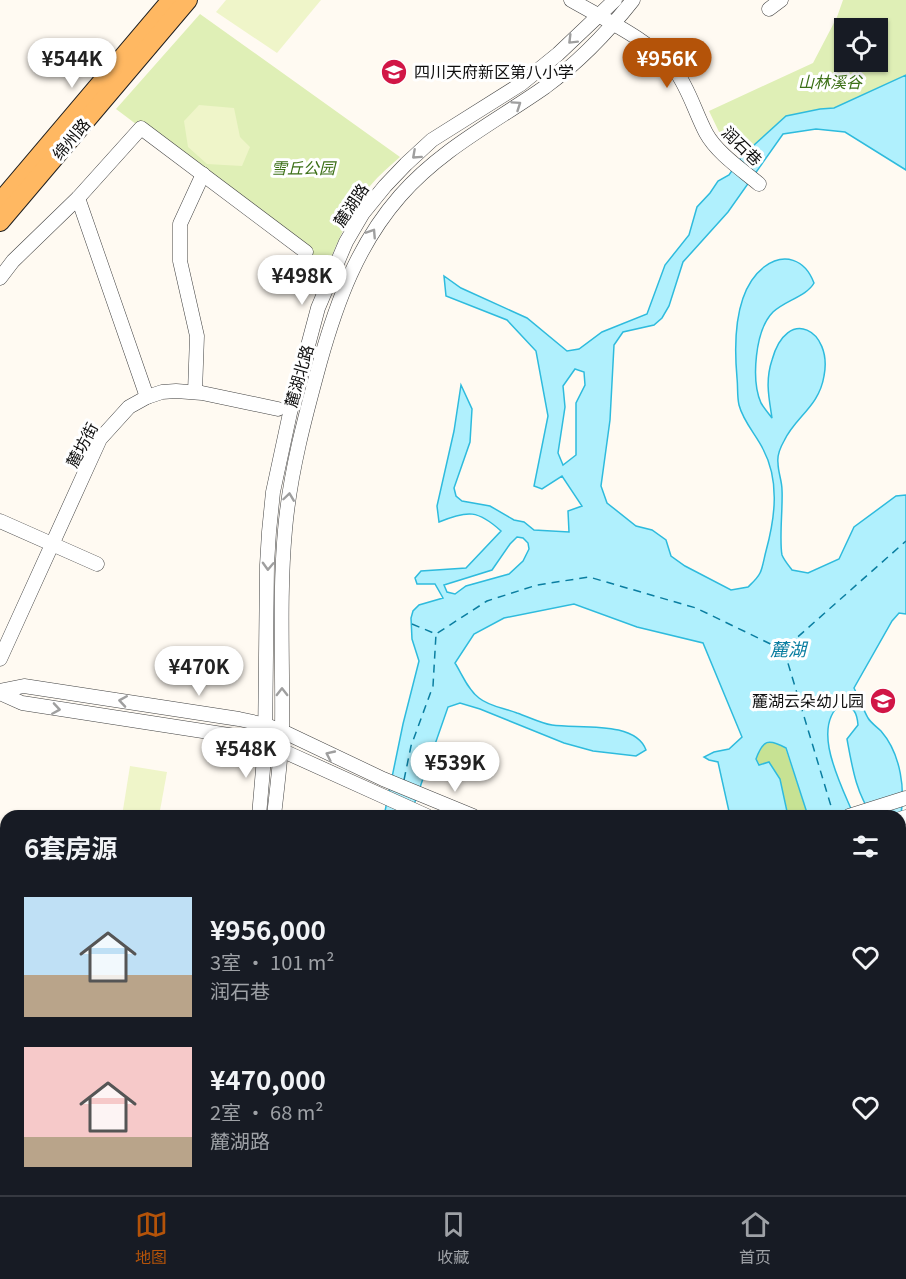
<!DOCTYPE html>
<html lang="zh">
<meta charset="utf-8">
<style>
body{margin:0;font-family:Georgia,"Noto Sans SC",serif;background:#20242c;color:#f1f3f6;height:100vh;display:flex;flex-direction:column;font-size:22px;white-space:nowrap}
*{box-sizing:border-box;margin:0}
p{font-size:20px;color:#9ea1a6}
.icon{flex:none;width:33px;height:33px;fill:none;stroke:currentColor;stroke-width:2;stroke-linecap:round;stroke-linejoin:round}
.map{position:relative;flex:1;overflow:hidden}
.panel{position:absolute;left:0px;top:810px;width:906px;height:386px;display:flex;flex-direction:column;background:#171b24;border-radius:18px 18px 0 0;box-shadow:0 2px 4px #0004}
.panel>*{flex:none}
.controls{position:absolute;left:834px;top:18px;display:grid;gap:12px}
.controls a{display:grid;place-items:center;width:54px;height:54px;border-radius:0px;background:#171b24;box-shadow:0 2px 4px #0004;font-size:30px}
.price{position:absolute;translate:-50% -51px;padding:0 14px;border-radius:21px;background:#fff;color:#222;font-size:20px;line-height:39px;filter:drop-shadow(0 2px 3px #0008)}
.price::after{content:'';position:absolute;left:50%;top:36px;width:18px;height:14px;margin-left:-9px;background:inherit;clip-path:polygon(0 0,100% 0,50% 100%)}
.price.active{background:#b45309;color:#fff}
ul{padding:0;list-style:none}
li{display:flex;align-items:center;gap:18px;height:150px;padding:0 24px}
li span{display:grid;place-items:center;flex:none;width:168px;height:120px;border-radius:0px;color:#555}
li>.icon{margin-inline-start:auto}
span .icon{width:72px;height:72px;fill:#fffc;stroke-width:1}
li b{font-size:26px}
h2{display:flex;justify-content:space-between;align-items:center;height:72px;padding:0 24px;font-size:26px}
.menu{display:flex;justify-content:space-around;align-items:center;height:84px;border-top:2px solid #363941;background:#171b24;font-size:16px;color:#9ea1a6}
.menu a{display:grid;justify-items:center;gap:3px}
.menu .active{color:#b45309}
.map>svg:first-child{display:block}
.green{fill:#dfefb6;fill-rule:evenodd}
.forest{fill:#c7e293}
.pitch{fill:#eff5c9}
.water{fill:#b0f0fd;stroke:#2ebbdd;stroke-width:1.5;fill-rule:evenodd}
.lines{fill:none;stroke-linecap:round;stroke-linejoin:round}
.ferry{stroke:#0a7ea1;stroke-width:1.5;stroke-dasharray:8 6;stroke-linecap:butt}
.minor-tunnel{stroke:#dbd7d0;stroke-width:14;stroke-dasharray:14 7;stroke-linecap:butt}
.minor-casing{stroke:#424242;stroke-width:15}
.major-casing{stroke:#202020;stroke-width:20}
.minor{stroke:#fff;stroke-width:14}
.major{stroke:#ffb862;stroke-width:18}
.oneway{stroke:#9f9f9f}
.labels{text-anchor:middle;stroke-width:6;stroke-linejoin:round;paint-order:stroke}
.poi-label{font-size:16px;fill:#0f0f0f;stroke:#fff;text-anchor:start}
.park-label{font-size:16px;font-style:italic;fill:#3c7017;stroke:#fff}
.street-label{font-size:16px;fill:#0f0f0f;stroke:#fff}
.water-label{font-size:18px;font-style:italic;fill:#0a7ea1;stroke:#fff}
</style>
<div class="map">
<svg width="906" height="1195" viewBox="0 0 906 1195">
<rect width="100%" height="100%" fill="#fffaf2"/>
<g class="green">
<path d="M843,0H906V75L834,108L820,109L786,116L743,155L721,136L709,111L813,63L837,17ZM844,28H878V62H844Z"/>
<path d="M200,14L400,157C390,166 379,175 370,186C351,210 338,240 327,268L116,109Z"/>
<polygon points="6,862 6,1134 0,1135 0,864"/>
</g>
<path class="forest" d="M773,741L785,747L808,816H788L785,801L756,759C760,749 762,743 773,741Z"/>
<g class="pitch">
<polygon points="226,0 321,0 277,53 216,12"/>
<polygon points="199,105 234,108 240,137 250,147 242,166 207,164 188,147 184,121"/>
<polygon points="130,766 167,772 159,816 122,816"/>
</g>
<g class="water">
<path d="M906,75V170L845,132L816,129L783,134L728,212L683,262L669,306L662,318L654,325L623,332L614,345L610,420L601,486L607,503L636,526L652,530L666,540L671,556L685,566L731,590L748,587C752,583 757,579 760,573C763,567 764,558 766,551C775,518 780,481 763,449C756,435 743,421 739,405C737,397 738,387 737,378C734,344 733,291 764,267C784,252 805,259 814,283C807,296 784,301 773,312C755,330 751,380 761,403C764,408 769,414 772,418C769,398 765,381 772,360C787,305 833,330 824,376C819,407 795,417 784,441C780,448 777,456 778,463C778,472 782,481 782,490C783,507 779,540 782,555C784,560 789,566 792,570L808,573L839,559L854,527L896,496L906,495V614L899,613L892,621L854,688C859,698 863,709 868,718C871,723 877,727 881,731C901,754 906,791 900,819V816H873C856,794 852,766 847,739L858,725C857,712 854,708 842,703C809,727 842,786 854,816H808L786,748C768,738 763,740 756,759L759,765L769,762L780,779L788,816H730L718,762L709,760L704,757L714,752L729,749L742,737L703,643L637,627L574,604L504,618L474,634L455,663C462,674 468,690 479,698C490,707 505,708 517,713C529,717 540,723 552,725C578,729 635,720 646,750L636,756L593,751L564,743L480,709L460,703L448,707L410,816H384L403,724L419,661L412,639L411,618L413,611L419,605L443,598L435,584H417L415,578L421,571L466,568L501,531C478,510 468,510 439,522L437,506L454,431L461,385L472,409L470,442L454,488L456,496L462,501L490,506L514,520L524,522L534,530L569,532L568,511L582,506L562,476L542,489L534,486L548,416L536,351L507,320L446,296L444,276L461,288L527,318L567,351L579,349L602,332L647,314L665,265L689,235L697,207L710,193L718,181L729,175L743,155L786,116L820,109L834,108ZM575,369L584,372L585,385L576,403V455L563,465L558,453L565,407L563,386ZM517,537L523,538L528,543L529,549L523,561L509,574L466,586L455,594L447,592L444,585L492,570L510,544Z"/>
<path d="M900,875L906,876V1195C891,1195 877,1195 862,1195C845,1194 837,1186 820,1195H202L208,1190H471L479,1193L500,1190H900Z"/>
<polygon points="6,1134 6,1190 82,1190 89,1195 0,1195 0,1135"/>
</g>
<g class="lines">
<g class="ferry">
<polyline points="412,624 436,634 487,601 537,585 589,577 696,608 783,650 906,541"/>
<polyline points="784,650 834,816"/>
<polyline points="404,780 411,746 433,686 436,634"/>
<polyline points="900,1056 906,1057"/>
<polyline points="382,1190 382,1195"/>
<polyline points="760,1190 764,1195"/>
<polyline points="697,1195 708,1190"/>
</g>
<g class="minor-tunnel">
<polyline points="247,1190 247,1195"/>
<polyline points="261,1190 261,1195"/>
</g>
<g class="minor-casing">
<g id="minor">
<path d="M571,0C604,19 651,41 675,70C689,89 695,112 706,133C717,153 741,169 759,184"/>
<polyline points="769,9 781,0"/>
<polyline points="78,198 147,397"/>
<polyline points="0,278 13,261 78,198 141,128 306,252"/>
<polyline points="195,392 197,336 180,261 180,224 203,174"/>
<polyline points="0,521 97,564"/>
<polyline points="0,659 100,439 129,407 147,397 162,392 176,391 202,393 278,409"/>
<polyline points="0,691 24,686 239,719 266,725 282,731 383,779 473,816"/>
<polyline points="0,693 22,703 235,736 281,750 427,816"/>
<polyline points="259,816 265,746 267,565 269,532 273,492 290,413 318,308 329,282 346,242 363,213 385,186 406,164 432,140 521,84 558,54 615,0"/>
<path d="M274,816C277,788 281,759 282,730C283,664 279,596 285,530C290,472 305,417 320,362C337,301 358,244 400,196C441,149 495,122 545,87C579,62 607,33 633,0"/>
<polyline points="849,816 906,798"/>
<polyline points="900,819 906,817"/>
</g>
</g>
<g class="major-casing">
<g id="major">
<polyline points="0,202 171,0"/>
<polyline points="0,222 188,0"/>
</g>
</g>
<use href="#minor" class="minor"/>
<use href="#major" class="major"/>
</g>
<defs><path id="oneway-chevron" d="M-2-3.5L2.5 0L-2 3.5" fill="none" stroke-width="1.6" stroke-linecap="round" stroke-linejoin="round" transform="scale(1.5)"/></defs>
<g class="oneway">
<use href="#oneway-chevron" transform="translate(572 40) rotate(135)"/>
<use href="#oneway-chevron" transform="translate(517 105) rotate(-34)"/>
<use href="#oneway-chevron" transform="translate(416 155) rotate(138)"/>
<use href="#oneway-chevron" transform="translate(372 233) rotate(-57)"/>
<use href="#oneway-chevron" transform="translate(289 497) rotate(-82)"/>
<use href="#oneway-chevron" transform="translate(268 566) rotate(92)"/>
<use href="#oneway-chevron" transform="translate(282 692) rotate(-90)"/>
<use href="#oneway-chevron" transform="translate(123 701) rotate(-171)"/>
<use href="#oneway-chevron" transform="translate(56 709) rotate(9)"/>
<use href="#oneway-chevron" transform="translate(330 755) rotate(-155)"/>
</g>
<defs>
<g id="school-disc" transform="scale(1.35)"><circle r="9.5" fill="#d11646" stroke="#fff"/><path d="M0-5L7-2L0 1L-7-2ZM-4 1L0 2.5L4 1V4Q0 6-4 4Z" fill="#fff"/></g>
</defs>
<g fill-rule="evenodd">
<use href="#school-disc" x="394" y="72"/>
<use href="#school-disc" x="883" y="701"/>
</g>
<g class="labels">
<g class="poi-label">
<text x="414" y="78">四川天府新区第八小学</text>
<text x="864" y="707" text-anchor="end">麓湖云朵幼儿园</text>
</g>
<g class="park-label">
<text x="830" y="88">山林溪谷</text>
<text x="303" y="174">雪丘公园</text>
</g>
<g class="street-label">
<text transform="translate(71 139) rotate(-50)" y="6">绵州路</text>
<text transform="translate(742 146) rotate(44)" y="6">润石巷</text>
<text transform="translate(351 205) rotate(-56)" y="6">麓湖路</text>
<text transform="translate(299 376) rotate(-74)" y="6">麓湖北路</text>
<text transform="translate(82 445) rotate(-62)" y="6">麓坊街</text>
</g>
<g class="water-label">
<text x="788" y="656">麓湖</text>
</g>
</g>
</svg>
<div class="controls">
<a><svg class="icon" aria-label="locate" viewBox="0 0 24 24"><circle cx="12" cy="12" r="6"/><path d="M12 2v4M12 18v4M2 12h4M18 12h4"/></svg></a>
</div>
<b class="price" style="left:72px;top:89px">¥544K</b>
<b class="price active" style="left:667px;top:89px">¥956K</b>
<b class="price" style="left:302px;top:306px">¥498K</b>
<b class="price" style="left:199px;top:697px">¥470K</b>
<b class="price" style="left:246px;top:779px">¥548K</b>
<b class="price" style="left:455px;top:793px">¥539K</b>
<section class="panel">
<h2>6套房源<svg class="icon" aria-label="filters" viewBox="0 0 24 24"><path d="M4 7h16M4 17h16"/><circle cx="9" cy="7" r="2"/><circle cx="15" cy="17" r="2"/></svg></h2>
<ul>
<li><span style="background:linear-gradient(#bfe0f5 65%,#b9a48a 0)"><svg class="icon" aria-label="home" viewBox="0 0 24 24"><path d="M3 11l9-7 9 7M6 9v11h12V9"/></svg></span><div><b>¥956,000</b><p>3室 · 101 m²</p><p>润石巷</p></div><svg class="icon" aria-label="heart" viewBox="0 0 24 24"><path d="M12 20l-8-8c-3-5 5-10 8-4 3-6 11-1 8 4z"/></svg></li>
<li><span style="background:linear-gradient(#f6c9c9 75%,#b9a48a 0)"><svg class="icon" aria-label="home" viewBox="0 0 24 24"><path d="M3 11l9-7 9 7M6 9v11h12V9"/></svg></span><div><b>¥470,000</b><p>2室 · 68 m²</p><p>麓湖路</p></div><svg class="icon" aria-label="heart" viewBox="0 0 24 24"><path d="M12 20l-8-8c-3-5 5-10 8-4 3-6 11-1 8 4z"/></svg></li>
</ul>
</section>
</div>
<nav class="menu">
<a class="active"><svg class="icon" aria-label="map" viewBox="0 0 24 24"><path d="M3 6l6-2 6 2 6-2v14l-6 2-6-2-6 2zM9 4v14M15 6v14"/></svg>地图</a>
<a><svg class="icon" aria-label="saved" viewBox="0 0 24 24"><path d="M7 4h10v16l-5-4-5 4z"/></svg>收藏</a>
<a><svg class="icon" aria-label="home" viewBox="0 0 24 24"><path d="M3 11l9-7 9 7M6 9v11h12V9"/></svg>首页</a>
</nav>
